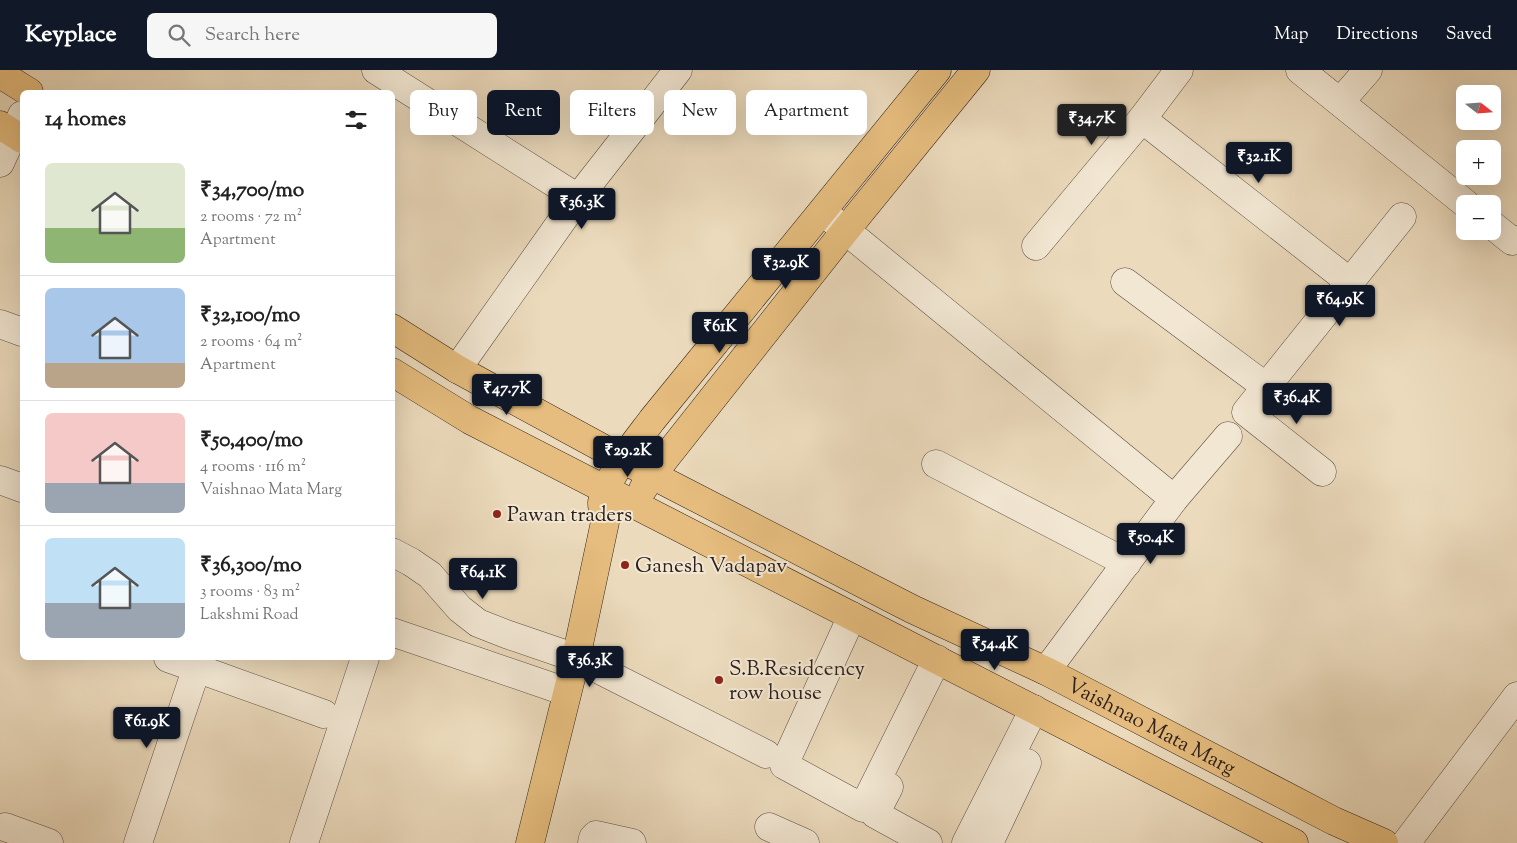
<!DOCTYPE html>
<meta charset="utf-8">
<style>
body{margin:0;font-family:"Sorts Mill Goudy",serif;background:#f6f6f6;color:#222;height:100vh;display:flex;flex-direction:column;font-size:19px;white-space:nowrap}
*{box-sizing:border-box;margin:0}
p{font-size:16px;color:#767676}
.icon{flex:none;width:28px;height:28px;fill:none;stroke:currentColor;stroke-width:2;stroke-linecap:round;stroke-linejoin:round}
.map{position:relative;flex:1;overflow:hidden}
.panel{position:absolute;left:20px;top:20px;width:375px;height:570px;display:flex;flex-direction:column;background:#fff;border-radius:8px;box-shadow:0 5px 20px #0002}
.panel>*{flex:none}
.hud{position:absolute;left:410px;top:20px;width:475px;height:45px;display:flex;gap:10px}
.needle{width:32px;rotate:107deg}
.tools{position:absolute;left:1456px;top:15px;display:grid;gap:10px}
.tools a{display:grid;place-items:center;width:45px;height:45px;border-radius:8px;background:#fff;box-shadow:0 5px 20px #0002;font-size:25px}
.price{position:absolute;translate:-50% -42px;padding:0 11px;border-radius:5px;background:#111827;color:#fff;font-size:16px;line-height:32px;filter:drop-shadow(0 1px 2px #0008)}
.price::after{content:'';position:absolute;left:50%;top:30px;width:15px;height:11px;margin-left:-8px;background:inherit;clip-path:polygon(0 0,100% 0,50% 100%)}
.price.current{background:#222;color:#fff}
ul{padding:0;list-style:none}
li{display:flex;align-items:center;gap:15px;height:125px;padding:0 25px}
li+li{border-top:1px solid #e0e0e0}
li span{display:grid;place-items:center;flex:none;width:140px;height:100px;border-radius:8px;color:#555}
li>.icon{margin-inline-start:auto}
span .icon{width:60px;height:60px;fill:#fffc;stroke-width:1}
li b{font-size:21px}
h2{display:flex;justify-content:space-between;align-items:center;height:60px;padding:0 25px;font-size:21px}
.chip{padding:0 18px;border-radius:8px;background:#fff;box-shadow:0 5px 20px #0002;font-size:18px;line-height:45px}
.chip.current{background:#111827;color:#fff}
header{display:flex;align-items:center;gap:30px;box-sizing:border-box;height:70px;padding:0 25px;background:#111827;color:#fff}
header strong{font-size:24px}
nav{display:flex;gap:28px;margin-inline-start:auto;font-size:18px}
.search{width:350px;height:45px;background:#f6f6f6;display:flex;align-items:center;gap:12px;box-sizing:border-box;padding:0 18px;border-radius:8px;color:#767676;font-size:19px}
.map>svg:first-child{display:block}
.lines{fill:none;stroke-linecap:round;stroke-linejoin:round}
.minor-casing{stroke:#5c4e43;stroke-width:29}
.major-casing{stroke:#2d201b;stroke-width:29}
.minor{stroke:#f2e7d3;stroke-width:28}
.major{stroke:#e6bd7e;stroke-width:28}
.poi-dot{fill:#8f2418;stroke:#f2e7d3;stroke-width:2}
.labels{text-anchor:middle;stroke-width:4;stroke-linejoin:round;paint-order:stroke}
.poi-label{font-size:21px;fill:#2d201b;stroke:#f2e7d3;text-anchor:start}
.street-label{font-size:21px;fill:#2d201b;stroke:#f2e7d3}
</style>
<header>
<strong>Keyplace</strong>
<div class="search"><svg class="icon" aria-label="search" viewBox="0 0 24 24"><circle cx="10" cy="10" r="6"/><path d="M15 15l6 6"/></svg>Search here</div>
<nav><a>Map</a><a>Directions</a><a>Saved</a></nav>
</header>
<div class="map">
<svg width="1517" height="773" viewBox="0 0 1517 773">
<rect width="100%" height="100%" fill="#ebdabc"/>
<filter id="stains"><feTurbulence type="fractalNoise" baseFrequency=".004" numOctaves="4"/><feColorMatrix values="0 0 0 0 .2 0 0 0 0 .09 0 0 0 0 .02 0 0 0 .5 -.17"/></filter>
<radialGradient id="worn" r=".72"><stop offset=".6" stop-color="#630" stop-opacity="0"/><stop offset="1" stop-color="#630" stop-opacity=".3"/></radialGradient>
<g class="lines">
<g class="minor-casing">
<g id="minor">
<polyline points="376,0 578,128"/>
<polyline points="1300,0 1466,134"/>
<polyline points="1340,32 1368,0"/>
<polyline points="1142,49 1350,212"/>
<polyline points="0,93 22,45"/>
<polyline points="823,142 1174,429"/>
<polyline points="1492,155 1512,171 1517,170"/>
<polyline points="1036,176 1142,49 1179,0"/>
<polyline points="1125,212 1265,316"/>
<polyline points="0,254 22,262"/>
<polyline points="457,299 578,128 678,0"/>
<polyline points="936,394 1127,493"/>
<polyline points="1322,402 1246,342 1402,147"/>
<polyline points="0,410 22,418"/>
<polyline points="392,482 411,492 430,505 460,539 478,553 506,564 576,588 766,684"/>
<polyline points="852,546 784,695 863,738 937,589"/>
<polyline points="392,562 567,622"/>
<polyline points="168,588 324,644"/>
<polyline points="1046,601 1174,429 1228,366"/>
<polyline points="889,717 875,744 928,773"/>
<polyline points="5,757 49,773"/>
<polyline points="769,757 805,773"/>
<polyline points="138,773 200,588"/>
<polyline points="304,773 365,588"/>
<polyline points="592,773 593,768 596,765 632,773"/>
<polyline points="966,773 1034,639"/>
<polyline points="989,773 1027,693"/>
<polyline points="1406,773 1517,626"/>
</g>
</g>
<g class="major-casing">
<g id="major">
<polyline points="0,4 29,22"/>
<polyline points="0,55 22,69"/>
<path id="s1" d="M392,258L457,299L652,405L912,539L1046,601L1334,751L1384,773"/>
<polyline points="392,302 470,350 1294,773"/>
<polyline points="643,419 652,405 845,161 976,0"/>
<path d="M530,773L576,588L605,452C604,446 602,439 602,433C604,410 638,369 652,350L937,0"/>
</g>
</g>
<use href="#minor" class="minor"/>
<use href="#major" class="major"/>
</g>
<g class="poi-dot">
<circle cx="497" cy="444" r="5"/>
<circle cx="625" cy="495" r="5"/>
<circle cx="719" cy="610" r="5"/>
</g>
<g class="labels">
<g class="poi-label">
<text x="507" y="451">Pawan traders</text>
<text x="635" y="502">Ganesh Vadapav</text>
<text x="729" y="605">S.B.Residcency<tspan x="729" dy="24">row house</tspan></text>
</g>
<g class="street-label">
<text dy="7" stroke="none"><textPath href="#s1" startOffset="858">Vaishnao Mata Marg</textPath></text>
</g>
</g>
<rect width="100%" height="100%" filter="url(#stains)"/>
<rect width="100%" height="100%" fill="url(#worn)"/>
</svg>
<div class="tools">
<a><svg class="needle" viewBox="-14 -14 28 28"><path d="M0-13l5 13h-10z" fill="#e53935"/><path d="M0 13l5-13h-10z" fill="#767676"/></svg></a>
<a>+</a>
<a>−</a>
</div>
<b class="price current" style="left:1092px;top:76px">₹34.7K</b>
<b class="price" style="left:1259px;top:114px">₹32.1K</b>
<b class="price" style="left:582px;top:160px">₹36.3K</b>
<b class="price" style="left:786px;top:220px">₹32.9K</b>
<b class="price" style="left:1340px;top:257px">₹64.9K</b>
<b class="price" style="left:720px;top:284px">₹61K</b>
<b class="price" style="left:507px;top:346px">₹47.7K</b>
<b class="price" style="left:1297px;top:355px">₹36.4K</b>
<b class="price" style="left:628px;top:408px">₹29.2K</b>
<b class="price" style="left:1151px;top:495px">₹50.4K</b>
<b class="price" style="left:483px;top:530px">₹64.1K</b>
<b class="price" style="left:995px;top:601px">₹54.4K</b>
<b class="price" style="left:590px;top:618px">₹36.3K</b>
<b class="price" style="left:147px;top:679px">₹61.9K</b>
<div class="hud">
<a class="chip">Buy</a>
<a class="chip current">Rent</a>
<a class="chip">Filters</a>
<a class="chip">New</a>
<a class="chip">Apartment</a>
</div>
<section class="panel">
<h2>14 homes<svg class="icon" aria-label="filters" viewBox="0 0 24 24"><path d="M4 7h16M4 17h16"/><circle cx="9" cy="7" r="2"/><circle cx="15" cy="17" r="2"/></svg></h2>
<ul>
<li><span style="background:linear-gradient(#dfe7d0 65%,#8fb573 0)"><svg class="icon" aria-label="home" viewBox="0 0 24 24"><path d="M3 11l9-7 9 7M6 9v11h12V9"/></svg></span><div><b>₹34,700/mo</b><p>2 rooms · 72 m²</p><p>Apartment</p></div></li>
<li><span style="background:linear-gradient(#a9c7e8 75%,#b9a48a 0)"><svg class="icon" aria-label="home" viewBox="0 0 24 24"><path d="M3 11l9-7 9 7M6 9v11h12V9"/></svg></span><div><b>₹32,100/mo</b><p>2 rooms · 64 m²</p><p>Apartment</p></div></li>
<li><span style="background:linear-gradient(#f6c9c9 70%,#9aa5b1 0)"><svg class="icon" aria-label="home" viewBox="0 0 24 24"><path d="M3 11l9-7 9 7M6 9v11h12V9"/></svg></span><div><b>₹50,400/mo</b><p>4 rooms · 116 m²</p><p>Vaishnao Mata Marg</p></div></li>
<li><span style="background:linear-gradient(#bfe0f5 65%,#9aa5b1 0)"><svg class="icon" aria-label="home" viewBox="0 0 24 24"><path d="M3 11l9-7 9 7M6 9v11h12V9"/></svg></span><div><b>₹36,300/mo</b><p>3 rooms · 83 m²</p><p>Lakshmi Road</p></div></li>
</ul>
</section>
</div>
